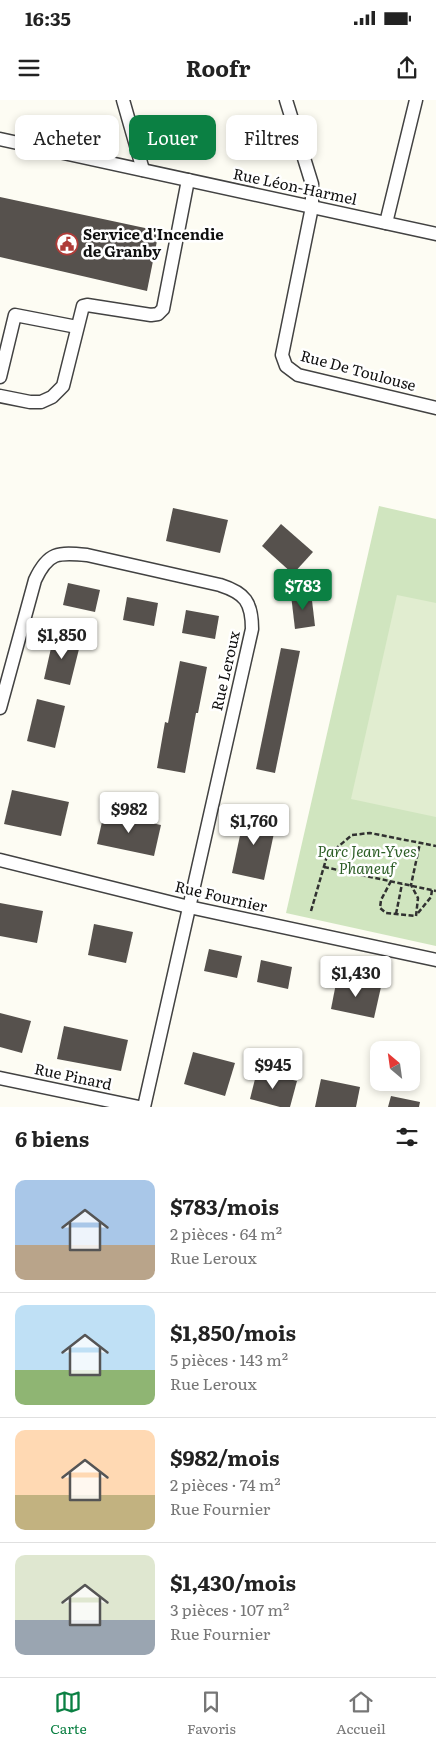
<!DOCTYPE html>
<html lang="fr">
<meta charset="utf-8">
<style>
body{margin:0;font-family:Literata,serif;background:#f6f6f6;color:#222;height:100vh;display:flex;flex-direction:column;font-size:19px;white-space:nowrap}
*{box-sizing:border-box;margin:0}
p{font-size:16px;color:#767676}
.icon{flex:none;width:28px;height:28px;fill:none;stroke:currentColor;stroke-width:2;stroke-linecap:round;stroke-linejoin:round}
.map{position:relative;height:1007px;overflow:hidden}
.panel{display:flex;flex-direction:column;background:#fff;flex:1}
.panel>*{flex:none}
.hud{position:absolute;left:15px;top:15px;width:406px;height:45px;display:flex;gap:10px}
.needle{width:32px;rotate:331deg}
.buttons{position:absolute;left:370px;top:941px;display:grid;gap:10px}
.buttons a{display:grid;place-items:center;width:50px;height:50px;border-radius:10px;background:#fff;box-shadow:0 2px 8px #0003;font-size:25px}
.price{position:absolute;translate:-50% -42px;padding:0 11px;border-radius:5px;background:#fff;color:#222;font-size:16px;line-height:32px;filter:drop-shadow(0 1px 2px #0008)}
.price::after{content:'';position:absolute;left:50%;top:30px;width:15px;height:11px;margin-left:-8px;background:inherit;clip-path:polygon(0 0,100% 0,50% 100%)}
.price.active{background:#0b8043;color:#fff}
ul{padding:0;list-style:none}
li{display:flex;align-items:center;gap:15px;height:125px;padding:0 15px}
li+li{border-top:1px solid #e0e0e0}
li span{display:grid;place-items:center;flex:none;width:140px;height:100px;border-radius:10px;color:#555}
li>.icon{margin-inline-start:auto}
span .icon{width:60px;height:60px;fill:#fffc;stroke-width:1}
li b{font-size:21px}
h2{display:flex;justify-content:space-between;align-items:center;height:60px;padding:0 15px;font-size:21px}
.tag{padding:0 18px;border-radius:10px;background:#fff;box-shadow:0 2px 8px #0003;font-size:18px;line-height:45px}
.tag.active{background:#0b8043;color:#fff}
.status{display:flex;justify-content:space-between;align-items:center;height:35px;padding:0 25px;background:#fff;direction:ltr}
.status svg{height:14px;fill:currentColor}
header{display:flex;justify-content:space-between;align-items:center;height:65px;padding:0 15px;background:#fff;font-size:22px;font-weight:700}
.tabs{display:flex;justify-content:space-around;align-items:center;height:70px;border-top:1px solid #e0e0e0;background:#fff;font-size:14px;color:#767676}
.tabs a{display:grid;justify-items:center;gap:2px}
.tabs .active{color:#0b8043}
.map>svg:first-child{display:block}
.green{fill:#d0e5bf}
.pitch{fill:#e1edd0}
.building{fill:#56514d}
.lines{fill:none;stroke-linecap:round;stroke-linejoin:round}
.minor-casing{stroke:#424242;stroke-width:15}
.path{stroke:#313131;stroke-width:2.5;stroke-dasharray:5 2.5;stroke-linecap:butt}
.minor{stroke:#fff;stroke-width:12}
.labels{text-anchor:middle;stroke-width:5;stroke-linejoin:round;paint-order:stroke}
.street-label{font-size:15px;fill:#0f0f0f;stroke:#fff}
.poi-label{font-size:15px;font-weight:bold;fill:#0f0f0f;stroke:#fff;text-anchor:start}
.park-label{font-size:15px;font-style:italic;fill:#2e5f27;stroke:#fff}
</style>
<div class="status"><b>16:35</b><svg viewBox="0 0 49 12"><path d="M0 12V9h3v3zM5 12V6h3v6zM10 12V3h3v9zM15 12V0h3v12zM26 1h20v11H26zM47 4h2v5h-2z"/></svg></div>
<header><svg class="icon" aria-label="menu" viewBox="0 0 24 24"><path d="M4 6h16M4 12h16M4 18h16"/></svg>Roofr<svg class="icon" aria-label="share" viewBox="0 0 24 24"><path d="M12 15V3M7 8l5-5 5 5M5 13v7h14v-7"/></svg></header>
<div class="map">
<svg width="436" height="1007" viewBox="0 0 436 1007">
<rect width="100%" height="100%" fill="#fdfcf3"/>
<polygon class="green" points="379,406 436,419 436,846 286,813"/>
<polygon class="pitch" points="397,495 436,503 436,717 351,699"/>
<g class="building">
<polygon points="0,97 159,131 147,191 0,157"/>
<polygon points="173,408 228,420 220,453 166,441"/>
<polygon points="281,424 313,452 293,474 262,446"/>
<polygon points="68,483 100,490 95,512 63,505"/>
<polygon points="311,492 315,526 295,529 291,495"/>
<polygon points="127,497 158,503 154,526 123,520"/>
<polygon points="186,510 219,516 215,539 182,533"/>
<polygon points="54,535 81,541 70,585 44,579"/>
<polygon points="281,548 300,551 275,673 256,669"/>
<polygon points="180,561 207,567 198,613 196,613 185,673 157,668 165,622 168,623"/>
<polygon points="37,599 65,606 55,648 27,641"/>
<polygon points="12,690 69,702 61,736 4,724"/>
<polygon points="245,712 277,719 264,780 232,773"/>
<polygon points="104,713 161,725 154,756 97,744"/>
<polygon points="0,803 43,811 37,843 0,836"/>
<polygon points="94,824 133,832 126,863 88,855"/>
<polygon points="209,849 242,856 237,878 204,871"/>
<polygon points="261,860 292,867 288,889 257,882"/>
<polygon points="337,878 381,887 374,918 331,909"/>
<polygon points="0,913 31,921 22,953 0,947"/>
<polygon points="64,926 128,940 121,971 57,959"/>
<polygon points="193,952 235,963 225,996 184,984"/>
<polygon points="257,971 297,981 290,1007 280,1007 250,999"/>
<polygon points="321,979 360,987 356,1007 315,1007"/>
<polygon points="391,996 420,1002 419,1007 388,1007"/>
</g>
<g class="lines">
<g class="minor-casing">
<g id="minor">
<polyline points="123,0 143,70"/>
<polyline points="286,0 312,84 312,107 282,255 286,266 298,275 436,308"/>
<polyline points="0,39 436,134"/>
<polyline points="386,123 416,0"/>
<polyline points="0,277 15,215 77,227"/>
<polyline points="0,296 30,302 41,302 52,297 63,286 83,206 87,205 151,215 158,214 163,209 188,80"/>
<path d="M0,608L35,480C48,452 58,452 87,455L220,485C245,493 252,502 252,529L144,1007"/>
<polyline points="0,760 189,807 436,860"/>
<polyline points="0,978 139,1007"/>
</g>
</g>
<g class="path">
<polyline points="324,767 436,791"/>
<polyline points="391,781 381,800 380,808 386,813 416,816 418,798 411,785 420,743"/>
<polyline points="311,811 327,756 352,735 370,733 436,746"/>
<polyline points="418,813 431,797 432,790"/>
<polyline points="396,814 402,784"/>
</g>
<use href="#minor" class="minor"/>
</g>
<defs>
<g id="civic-ring" transform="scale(1.125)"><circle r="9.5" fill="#fff" stroke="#af3b37" stroke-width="1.5"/><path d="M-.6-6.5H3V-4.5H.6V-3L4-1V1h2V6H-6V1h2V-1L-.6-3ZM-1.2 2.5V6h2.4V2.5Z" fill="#af3b37"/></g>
</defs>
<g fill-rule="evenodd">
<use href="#civic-ring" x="67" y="144"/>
</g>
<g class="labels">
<g class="street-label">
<text transform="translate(295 87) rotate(12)" y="5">Rue Léon-Harmel</text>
<text transform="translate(358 271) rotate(15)" y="5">Rue De Toulouse</text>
<text transform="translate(226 571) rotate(-77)" y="5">Rue Leroux</text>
<text transform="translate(221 797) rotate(13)" y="5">Rue Fournier</text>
<text transform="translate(73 977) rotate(12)" y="5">Rue Pinard</text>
</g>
<g class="poi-label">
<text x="83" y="140">Service d'Incendie<tspan x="83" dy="17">de Granby</tspan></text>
</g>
<g class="park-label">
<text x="367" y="757">Parc Jean-Yves<tspan x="367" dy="17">Phaneuf</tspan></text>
</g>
</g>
</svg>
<div class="buttons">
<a><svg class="needle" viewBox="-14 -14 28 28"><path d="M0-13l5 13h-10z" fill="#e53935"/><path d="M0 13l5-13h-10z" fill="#767676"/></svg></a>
</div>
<b class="price active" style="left:303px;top:511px">$783</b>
<b class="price" style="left:62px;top:560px">$1,850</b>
<b class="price" style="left:129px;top:734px">$982</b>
<b class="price" style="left:254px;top:746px">$1,760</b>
<b class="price" style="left:356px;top:898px">$1,430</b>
<b class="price" style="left:273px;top:990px">$945</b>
<div class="hud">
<a class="tag">Acheter</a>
<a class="tag active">Louer</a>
<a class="tag">Filtres</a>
</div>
</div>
<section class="panel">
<h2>6 biens<svg class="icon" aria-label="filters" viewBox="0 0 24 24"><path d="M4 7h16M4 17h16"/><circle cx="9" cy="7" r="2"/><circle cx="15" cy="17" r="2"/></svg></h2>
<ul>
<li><span style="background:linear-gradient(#a9c7e8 65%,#b9a48a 0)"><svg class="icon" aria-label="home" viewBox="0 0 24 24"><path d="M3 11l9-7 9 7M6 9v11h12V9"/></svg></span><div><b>$783/mois</b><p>2 pièces · 64 m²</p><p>Rue Leroux</p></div></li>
<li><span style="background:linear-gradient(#bfe0f5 65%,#8fb573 0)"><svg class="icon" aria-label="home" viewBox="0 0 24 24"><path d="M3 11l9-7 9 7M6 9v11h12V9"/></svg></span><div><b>$1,850/mois</b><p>5 pièces · 143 m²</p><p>Rue Leroux</p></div></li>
<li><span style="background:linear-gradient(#ffd9b3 65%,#c2b280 0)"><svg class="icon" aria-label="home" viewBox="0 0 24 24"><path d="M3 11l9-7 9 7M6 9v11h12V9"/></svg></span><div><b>$982/mois</b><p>2 pièces · 74 m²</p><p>Rue Fournier</p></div></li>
<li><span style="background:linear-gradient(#dfe7d0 65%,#9aa5b1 0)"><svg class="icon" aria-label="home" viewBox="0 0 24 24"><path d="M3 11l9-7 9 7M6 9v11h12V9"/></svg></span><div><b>$1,430/mois</b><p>3 pièces · 107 m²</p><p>Rue Fournier</p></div></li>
</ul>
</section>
<nav class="tabs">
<a class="active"><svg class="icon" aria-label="map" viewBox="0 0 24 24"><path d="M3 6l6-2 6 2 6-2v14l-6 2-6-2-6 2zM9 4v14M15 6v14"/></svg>Carte</a>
<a><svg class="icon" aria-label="saved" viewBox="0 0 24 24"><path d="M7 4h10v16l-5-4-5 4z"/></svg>Favoris</a>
<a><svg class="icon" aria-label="home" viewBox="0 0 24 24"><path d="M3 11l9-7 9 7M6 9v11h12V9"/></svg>Accueil</a>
</nav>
